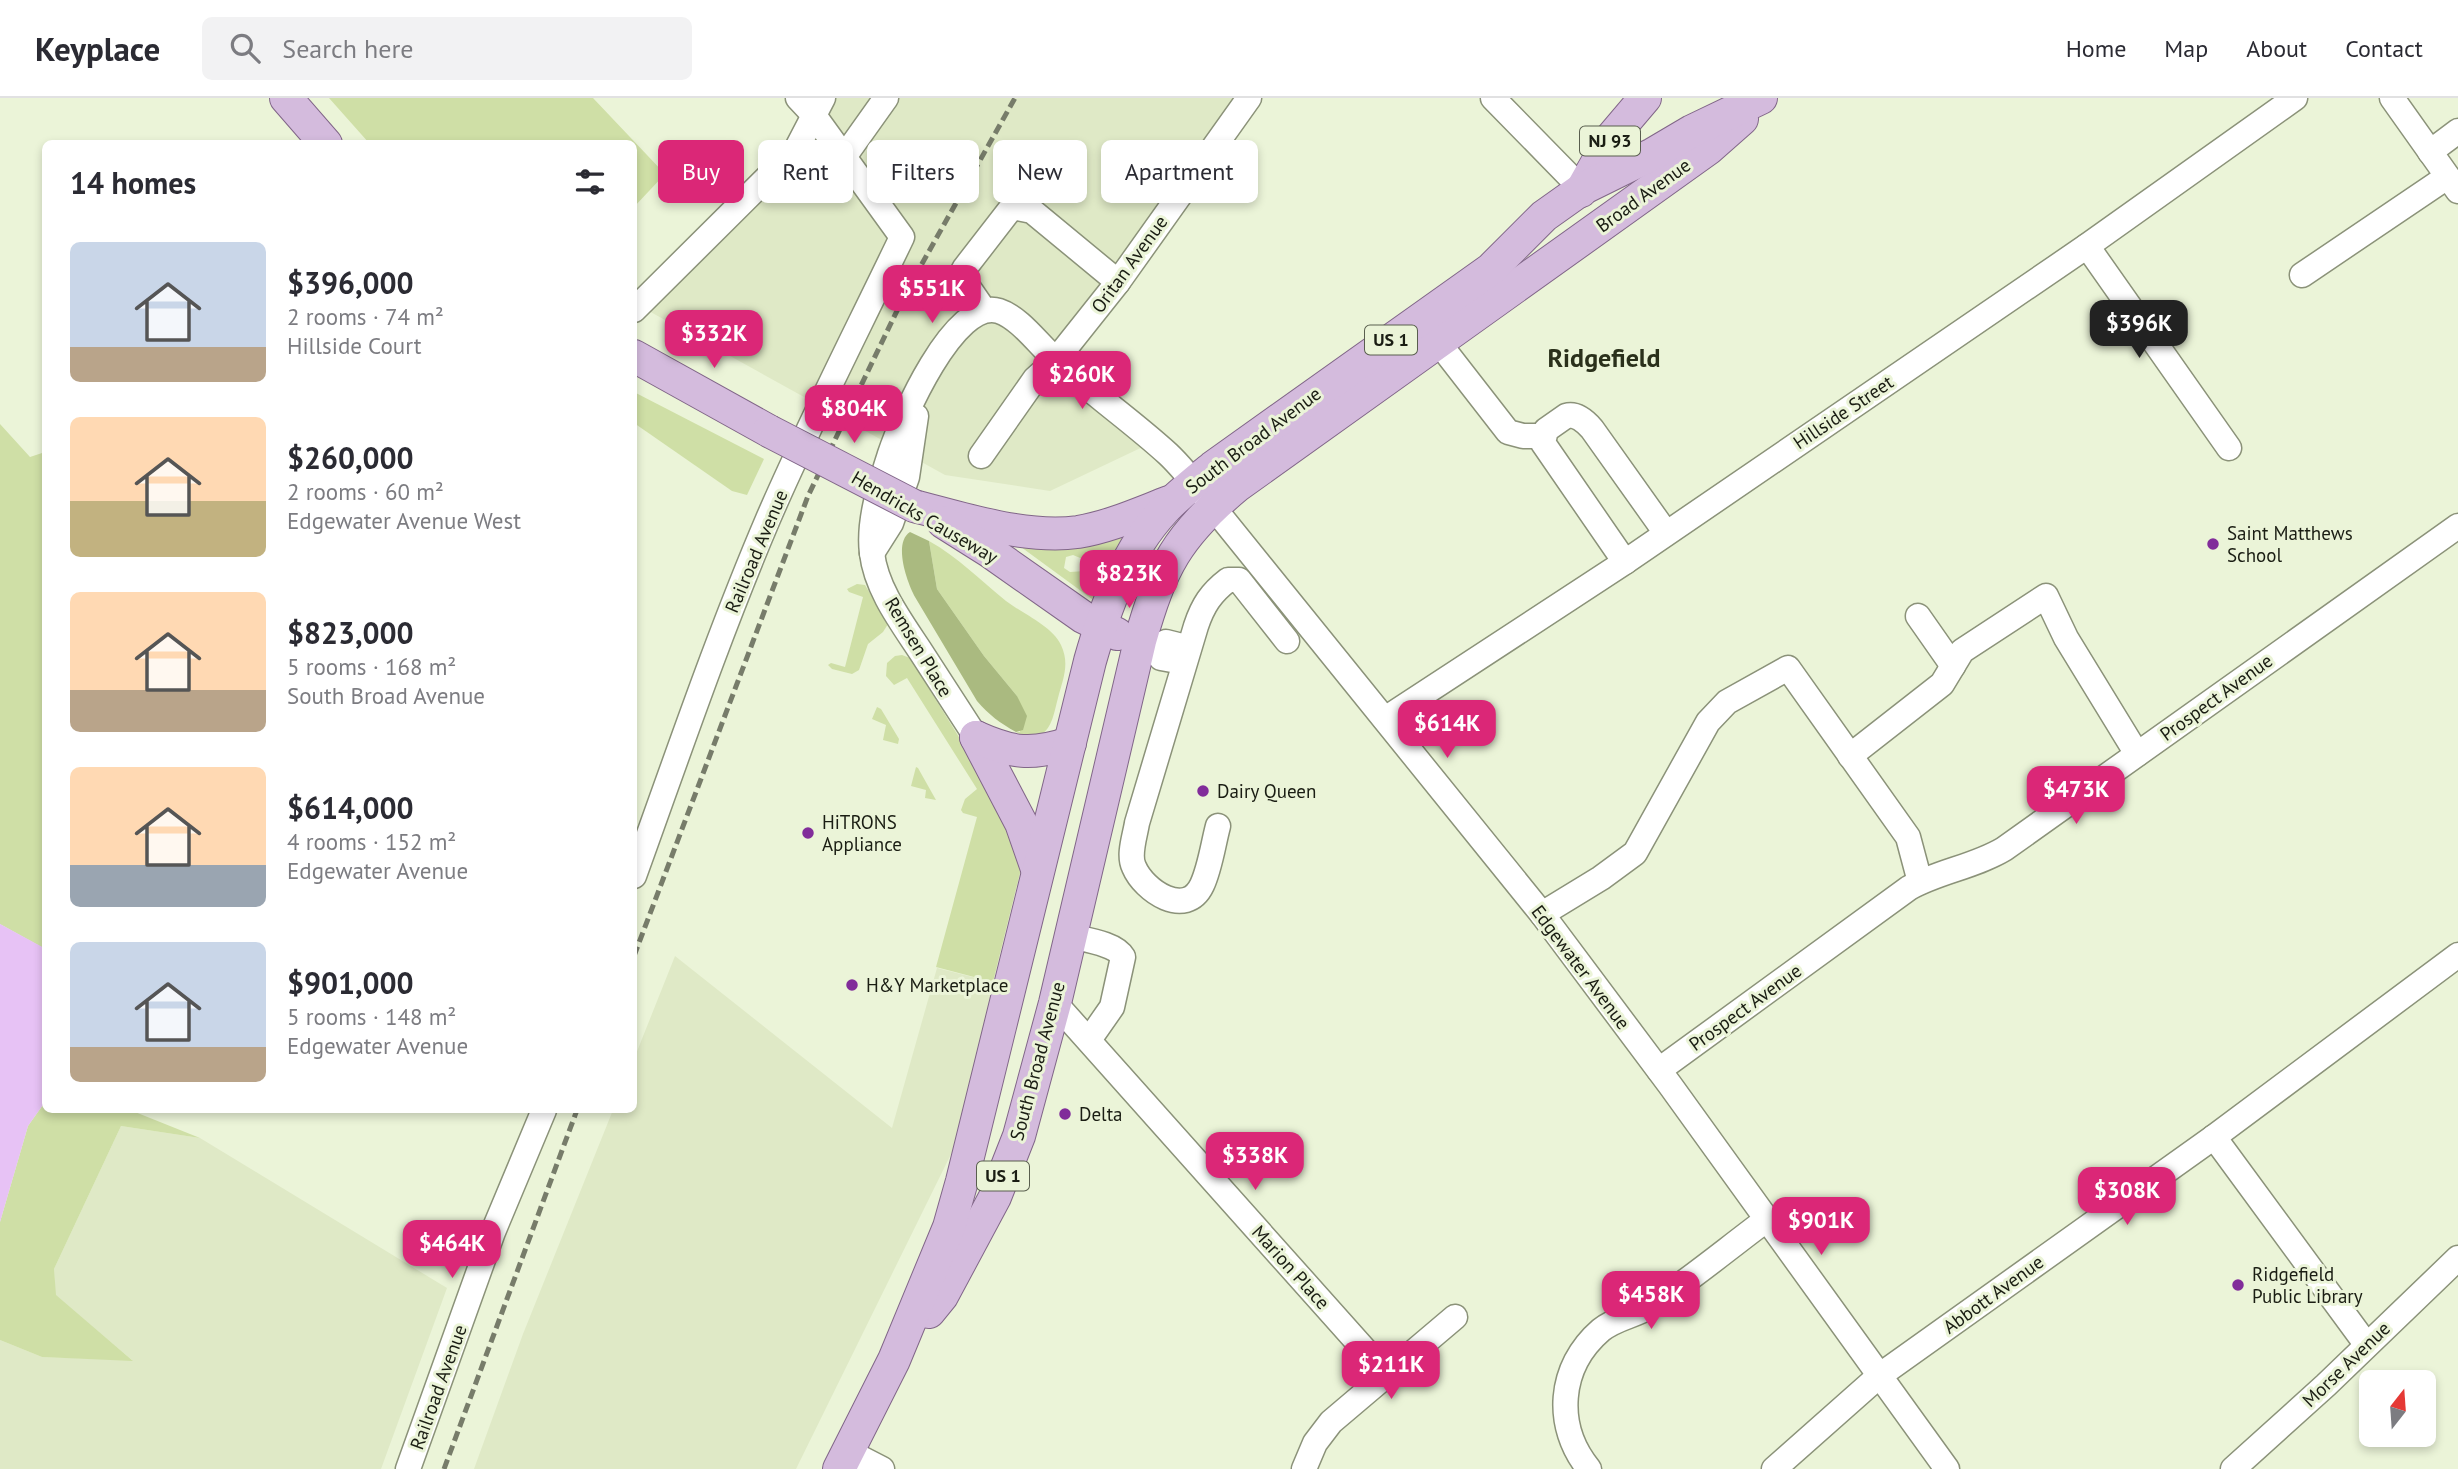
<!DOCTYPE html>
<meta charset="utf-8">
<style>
body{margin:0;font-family:"PT Sans",sans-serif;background:#f2f2f3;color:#2b2b33;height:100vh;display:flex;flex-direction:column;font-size:26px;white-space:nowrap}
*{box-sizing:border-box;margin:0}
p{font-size:23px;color:#7c7c81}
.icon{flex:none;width:38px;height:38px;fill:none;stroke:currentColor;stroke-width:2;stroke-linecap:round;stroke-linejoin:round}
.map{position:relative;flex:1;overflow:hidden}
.panel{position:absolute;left:42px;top:42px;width:595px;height:973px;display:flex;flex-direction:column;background:#fff;border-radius:10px;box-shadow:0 4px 10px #0003}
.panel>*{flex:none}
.guide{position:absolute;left:658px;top:42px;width:665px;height:63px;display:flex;gap:14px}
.needle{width:46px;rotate:17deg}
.tools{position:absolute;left:2359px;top:1272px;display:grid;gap:14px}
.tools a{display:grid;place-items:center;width:77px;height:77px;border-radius:10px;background:#fff;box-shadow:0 4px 10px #0003;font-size:35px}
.price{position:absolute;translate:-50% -60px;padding:0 16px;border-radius:14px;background:#db2777;color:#fff;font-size:23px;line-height:46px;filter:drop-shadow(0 2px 4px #0008)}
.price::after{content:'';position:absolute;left:50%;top:42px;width:21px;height:16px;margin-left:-10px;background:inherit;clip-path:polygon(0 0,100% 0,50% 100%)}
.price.selected{background:#222;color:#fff}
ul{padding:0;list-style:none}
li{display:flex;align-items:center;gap:21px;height:175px;padding:0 28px}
li span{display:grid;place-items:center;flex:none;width:196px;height:140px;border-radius:10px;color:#555}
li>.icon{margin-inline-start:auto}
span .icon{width:84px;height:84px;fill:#fffc;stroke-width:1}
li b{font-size:30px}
h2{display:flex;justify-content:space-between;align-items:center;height:84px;padding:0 28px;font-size:30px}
.tag{padding:0 24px;border-radius:10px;background:#fff;box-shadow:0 4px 10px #0003;font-size:24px;line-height:63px}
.tag.selected{background:#db2777;color:#fff}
header{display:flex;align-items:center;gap:42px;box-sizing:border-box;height:98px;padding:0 35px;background:#fff;border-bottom:2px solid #e1e1e2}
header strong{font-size:33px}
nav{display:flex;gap:38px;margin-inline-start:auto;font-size:24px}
.search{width:490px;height:63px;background:#f2f2f3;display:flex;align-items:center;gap:18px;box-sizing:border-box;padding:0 24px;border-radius:10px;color:#7c7c81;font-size:26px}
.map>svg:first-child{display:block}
.built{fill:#dfe9c6}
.green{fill:#cfdfa6;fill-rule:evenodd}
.forest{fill:#aaba80}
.water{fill:#e7c2f5}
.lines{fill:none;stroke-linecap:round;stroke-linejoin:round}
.minor-casing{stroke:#8b9279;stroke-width:27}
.major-casing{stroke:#816688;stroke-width:34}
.minor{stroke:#fff;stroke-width:24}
.major{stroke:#d4bbdd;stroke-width:32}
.rail{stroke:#777c6a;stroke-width:5;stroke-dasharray:10 5;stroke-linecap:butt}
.major-bridge-casing{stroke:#816688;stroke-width:34;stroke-linecap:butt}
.major-bridge{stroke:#d4bbdd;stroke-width:32}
.poi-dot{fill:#812c9a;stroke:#ebf4d8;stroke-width:2.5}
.labels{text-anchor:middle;stroke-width:6;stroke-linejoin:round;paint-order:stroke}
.shield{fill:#ebf4d8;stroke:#595e4e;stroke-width:2}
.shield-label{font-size:18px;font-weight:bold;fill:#1a1d13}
.street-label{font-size:19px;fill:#1a1d13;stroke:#ebf4d8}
.poi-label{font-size:19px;fill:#1a1d13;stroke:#ebf4d8;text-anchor:start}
.district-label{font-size:26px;font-weight:bold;fill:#2a301b;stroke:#ebf4d8}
</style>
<header>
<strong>Keyplace</strong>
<div class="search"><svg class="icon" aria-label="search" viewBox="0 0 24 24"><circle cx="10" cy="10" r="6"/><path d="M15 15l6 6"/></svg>Search here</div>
<nav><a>Home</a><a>Map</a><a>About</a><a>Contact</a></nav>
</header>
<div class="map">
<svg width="2458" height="1371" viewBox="0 0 2458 1371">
<rect width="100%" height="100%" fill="#ebf4d8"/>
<g class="built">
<polygon points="790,0 1251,0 1060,270 1149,346 1050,393 945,377 647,212 819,34"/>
<polygon points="675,858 892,1030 937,870 996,885 953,1052 796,1371 474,1371 523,1236 613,1012 634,1012 634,961"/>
<polygon points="121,1028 200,1040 447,1190 381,1371 0,1371 0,1242 42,1259 132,1262 55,1197 54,1171"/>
</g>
<g class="green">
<polygon points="329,0 593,0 665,76 634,109 634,46 369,45"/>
<polygon points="634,294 764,361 747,397 732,393 634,325"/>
<polygon points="0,326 30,359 45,354 45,851 0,826"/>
<path d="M1120,438L1122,440L1107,466L1092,501L1021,449L1023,447ZM1073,457L1085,462V473L1070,474L1064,470L1066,459Z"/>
<path d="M929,443C958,459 980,482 1006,503C1023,516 1052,528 1061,547C1070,566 1063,581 1058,600C1054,614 1053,629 1040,638L1022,637L1016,634H1020L1017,598L984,558L937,491Z"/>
<polygon points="857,486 865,487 888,526 883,534 868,546 859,572 852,576 832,571 828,567 831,565 845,569 863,499 849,494 847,491"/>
<polygon points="902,557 910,560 1014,728 1021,771 993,884 936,869 977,719 963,715 961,712 965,701 977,691 907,580 894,587 886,578 887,565 895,558"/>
<polygon points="877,609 881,611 899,641 898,646 883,642 886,627 872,621"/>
<polygon points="916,669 918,670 936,702 925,700 926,692 911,688"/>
<polygon points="45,1004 46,1012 130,1012 200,1040 121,1028 54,1171 56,1197 133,1263 42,1259 0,1242 0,1124 28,1028"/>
</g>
<path class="forest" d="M910,434L929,443L937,491L984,558L1017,598L1027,618L1023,632L1016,634C1000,625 989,617 977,603L915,499C907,484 893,445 910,434Z"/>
<polygon class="water" points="0,826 46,851 45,1004 28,1028 0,1124"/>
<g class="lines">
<g class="minor-casing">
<g id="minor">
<polyline points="1493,0 1582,91"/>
<polyline points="2392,0 2458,93"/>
<polyline points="2430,54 2458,33"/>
<polyline points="844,59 886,0"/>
<polyline points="2087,148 2229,350"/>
<polyline points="2302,177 2447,79"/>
<polyline points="634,212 797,50 823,0"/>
<polyline points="984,212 964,183 964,171 1012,109 1032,113 1118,184"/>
<polyline points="1438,244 1508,334 1523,338 1543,338"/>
<polyline points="981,358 1035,281 1056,262 1118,184 1249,0"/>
<polyline points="872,455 891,425 907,379 916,318"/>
<path d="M1625,464L1543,345L1546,332L1566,318C1576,315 1586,324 1592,331L1666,435"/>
<polyline points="1918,518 1953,568"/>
<polyline points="1140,543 1156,549 1166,544 1178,547 1182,557 1172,562 1161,560 1156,549"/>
<polyline points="1385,621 1625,464 2087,148 2295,0"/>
<path d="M976,639C957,610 939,582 921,554C902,525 876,491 872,455C868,423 880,387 890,356C901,323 954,199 999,213C1020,220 1038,246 1055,261C1091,295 1132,323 1168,356C1185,372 1199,391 1213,409L1542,816L1670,987L1947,1371"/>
<polyline points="1850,658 1942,586 1962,553 2046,498 2066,540 2137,656"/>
<path d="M1218,728C1213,747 1210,770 1202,787C1186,821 1144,793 1134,769C1128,757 1135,738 1137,725L1196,528C1203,507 1211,495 1228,482H1239L1287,543"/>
<path d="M634,778C677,659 718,538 768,421C809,326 857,233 902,139L813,16L798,0"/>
<polyline points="1542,816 1601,780 1635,755 1708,624 1727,604 1788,570 1908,739 1920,784"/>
<path d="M1069,838C1085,842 1115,845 1123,859L1112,909L1089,942"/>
<polyline points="1055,905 1387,1277"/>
<path d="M1659,972L1909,790C1939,773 1974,769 2004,751L2458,428"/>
<polyline points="2214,1039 2366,1246"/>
<polyline points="847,1353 882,1371"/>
<polyline points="408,1371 493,1134 544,1012"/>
<polyline points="1304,1371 1315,1345 1331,1324 1455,1219"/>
<path d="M1589,1371C1554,1328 1558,1269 1601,1232C1616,1220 1634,1218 1649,1209C1690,1182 1727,1151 1766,1122"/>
<polyline points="1774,1371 1879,1278 2214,1039 2458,857"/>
<polyline points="2233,1371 2326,1287 2458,1160"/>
</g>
</g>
<g class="major-casing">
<g id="major">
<polyline points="286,0 326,46"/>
<polyline points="1581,93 1611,40 1645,0"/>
<polyline points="634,258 769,333"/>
<path d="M914,408C965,421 1025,441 1078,434C1109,429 1140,415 1169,404"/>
<polyline points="943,424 989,453 1083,519 1117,536"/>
<polyline points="976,639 1021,725 1037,771"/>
<path d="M976,639C1012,655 1031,658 1070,645"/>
<path d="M929,1214L942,1198L995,1099L1019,1038L1055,905L1140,543C1161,469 1177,438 1237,388L1708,51L1742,21"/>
<path d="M839,1371L894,1262L949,1129L962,1083L1090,563C1105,510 1125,454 1164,412C1179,396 1196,383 1213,369L1491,171L1544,118L1582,91L1653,56L1692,33L1761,0"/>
</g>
</g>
<use href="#minor" class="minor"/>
<use href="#major" class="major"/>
<g class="rail">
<polyline points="634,858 808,398 905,196 1015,0"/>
<polyline points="444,1371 577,1012"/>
</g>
<g class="major-bridge-casing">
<polyline id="major-bridge" points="769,333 914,408"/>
</g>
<use href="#major-bridge" class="major-bridge"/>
</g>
<g class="poi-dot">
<circle cx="2213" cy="446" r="7"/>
<circle cx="1203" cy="693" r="7"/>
<circle cx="808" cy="735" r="7"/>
<circle cx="852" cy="887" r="7"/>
<circle cx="1065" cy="1016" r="7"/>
<circle cx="2238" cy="1187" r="7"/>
</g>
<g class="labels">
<g class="shield">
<rect x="1580" y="28.5" width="60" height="29" rx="5"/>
<rect x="1365" y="227.5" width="52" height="29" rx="5"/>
<rect x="977" y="1063.5" width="52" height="29" rx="5"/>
</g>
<g class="shield-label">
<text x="1610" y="49">NJ 93</text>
<text x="1391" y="248">US 1</text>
<text x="1003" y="1084">US 1</text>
</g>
<g class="street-label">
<text transform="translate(1643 97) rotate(-36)" y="7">Broad Avenue</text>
<text transform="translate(1129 166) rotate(-54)" y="7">Oritan Avenue</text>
<text transform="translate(1843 314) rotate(-34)" y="7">Hillside Street</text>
<text transform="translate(1253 342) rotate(-37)" y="7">South Broad Avenue</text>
<text transform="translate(925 419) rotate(30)" y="7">Hendricks Causeway</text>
<text transform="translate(756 453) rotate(-67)" y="7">Railroad Avenue</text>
<text transform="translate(919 549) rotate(59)" y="7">Remsen Place</text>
<text transform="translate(2216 599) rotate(-36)" y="7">Prospect Avenue</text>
<text transform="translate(1581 869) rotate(53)" y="7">Edgewater Avenue</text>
<text transform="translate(1745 909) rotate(-36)" y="7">Prospect Avenue</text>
<text transform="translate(1037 963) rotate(-75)" y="7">South Broad Avenue</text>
<text transform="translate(1291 1169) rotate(48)" y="7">Marion Place</text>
<text transform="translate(1993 1196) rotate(-36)" y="7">Abbott Avenue</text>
<text transform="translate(2346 1266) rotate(-44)" y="7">Morse Avenue</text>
<text transform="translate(438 1289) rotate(-70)" y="7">Railroad Avenue</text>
</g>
<g class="poi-label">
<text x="2227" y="442">Saint Matthews<tspan x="2227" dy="22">School</tspan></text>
<text x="1217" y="700">Dairy Queen</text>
<text x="822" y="731">HiTRONS<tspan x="822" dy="22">Appliance</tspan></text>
<text x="866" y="894">H&amp;Y Marketplace</text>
<text x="1079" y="1023">Delta</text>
<text x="2252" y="1183">Ridgefield<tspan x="2252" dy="22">Public Library</tspan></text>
</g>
<g class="district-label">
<text x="1604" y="269">Ridgefield</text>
</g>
</g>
</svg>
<div class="tools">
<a><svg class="needle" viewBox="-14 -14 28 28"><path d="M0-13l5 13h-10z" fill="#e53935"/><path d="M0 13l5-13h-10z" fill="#7c7c81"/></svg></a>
</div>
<b class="price" style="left:932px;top:227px">$551K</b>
<b class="price selected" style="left:2139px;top:262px">$396K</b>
<b class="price" style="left:714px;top:272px">$332K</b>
<b class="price" style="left:1082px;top:313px">$260K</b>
<b class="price" style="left:854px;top:347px">$804K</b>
<b class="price" style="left:1129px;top:512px">$823K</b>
<b class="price" style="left:1447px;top:662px">$614K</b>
<b class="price" style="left:2076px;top:728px">$473K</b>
<b class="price" style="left:1255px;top:1094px">$338K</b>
<b class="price" style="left:2127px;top:1129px">$308K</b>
<b class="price" style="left:1821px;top:1159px">$901K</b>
<b class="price" style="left:452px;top:1182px">$464K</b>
<b class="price" style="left:1651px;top:1233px">$458K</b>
<b class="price" style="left:1391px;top:1303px">$211K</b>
<div class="guide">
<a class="tag selected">Buy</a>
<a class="tag">Rent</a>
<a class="tag">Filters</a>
<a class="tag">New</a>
<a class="tag">Apartment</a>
</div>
<section class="panel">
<h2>14 homes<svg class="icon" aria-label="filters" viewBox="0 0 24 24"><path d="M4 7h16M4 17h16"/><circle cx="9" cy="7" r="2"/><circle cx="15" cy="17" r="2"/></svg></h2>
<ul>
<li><span style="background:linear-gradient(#c9d6e8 75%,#b9a48a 0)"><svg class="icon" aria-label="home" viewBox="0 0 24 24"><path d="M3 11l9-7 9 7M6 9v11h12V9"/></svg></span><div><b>$396,000</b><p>2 rooms · 74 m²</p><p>Hillside Court</p></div></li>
<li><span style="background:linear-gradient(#ffd9b3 60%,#c2b280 0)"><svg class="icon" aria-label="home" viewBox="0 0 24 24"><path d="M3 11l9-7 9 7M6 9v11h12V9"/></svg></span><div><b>$260,000</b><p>2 rooms · 60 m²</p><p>Edgewater Avenue West</p></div></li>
<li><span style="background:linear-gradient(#ffd9b3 70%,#b9a48a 0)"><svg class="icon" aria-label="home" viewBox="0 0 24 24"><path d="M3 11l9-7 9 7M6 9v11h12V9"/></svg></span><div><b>$823,000</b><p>5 rooms · 168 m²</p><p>South Broad Avenue</p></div></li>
<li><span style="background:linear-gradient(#ffd9b3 70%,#9aa5b1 0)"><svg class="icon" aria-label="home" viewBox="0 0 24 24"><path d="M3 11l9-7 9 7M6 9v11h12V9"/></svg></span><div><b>$614,000</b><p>4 rooms · 152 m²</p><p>Edgewater Avenue</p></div></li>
<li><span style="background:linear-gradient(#c9d6e8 75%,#b9a48a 0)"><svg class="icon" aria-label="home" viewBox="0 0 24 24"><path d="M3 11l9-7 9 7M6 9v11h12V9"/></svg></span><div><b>$901,000</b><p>5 rooms · 148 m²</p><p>Edgewater Avenue</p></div></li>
</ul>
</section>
</div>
